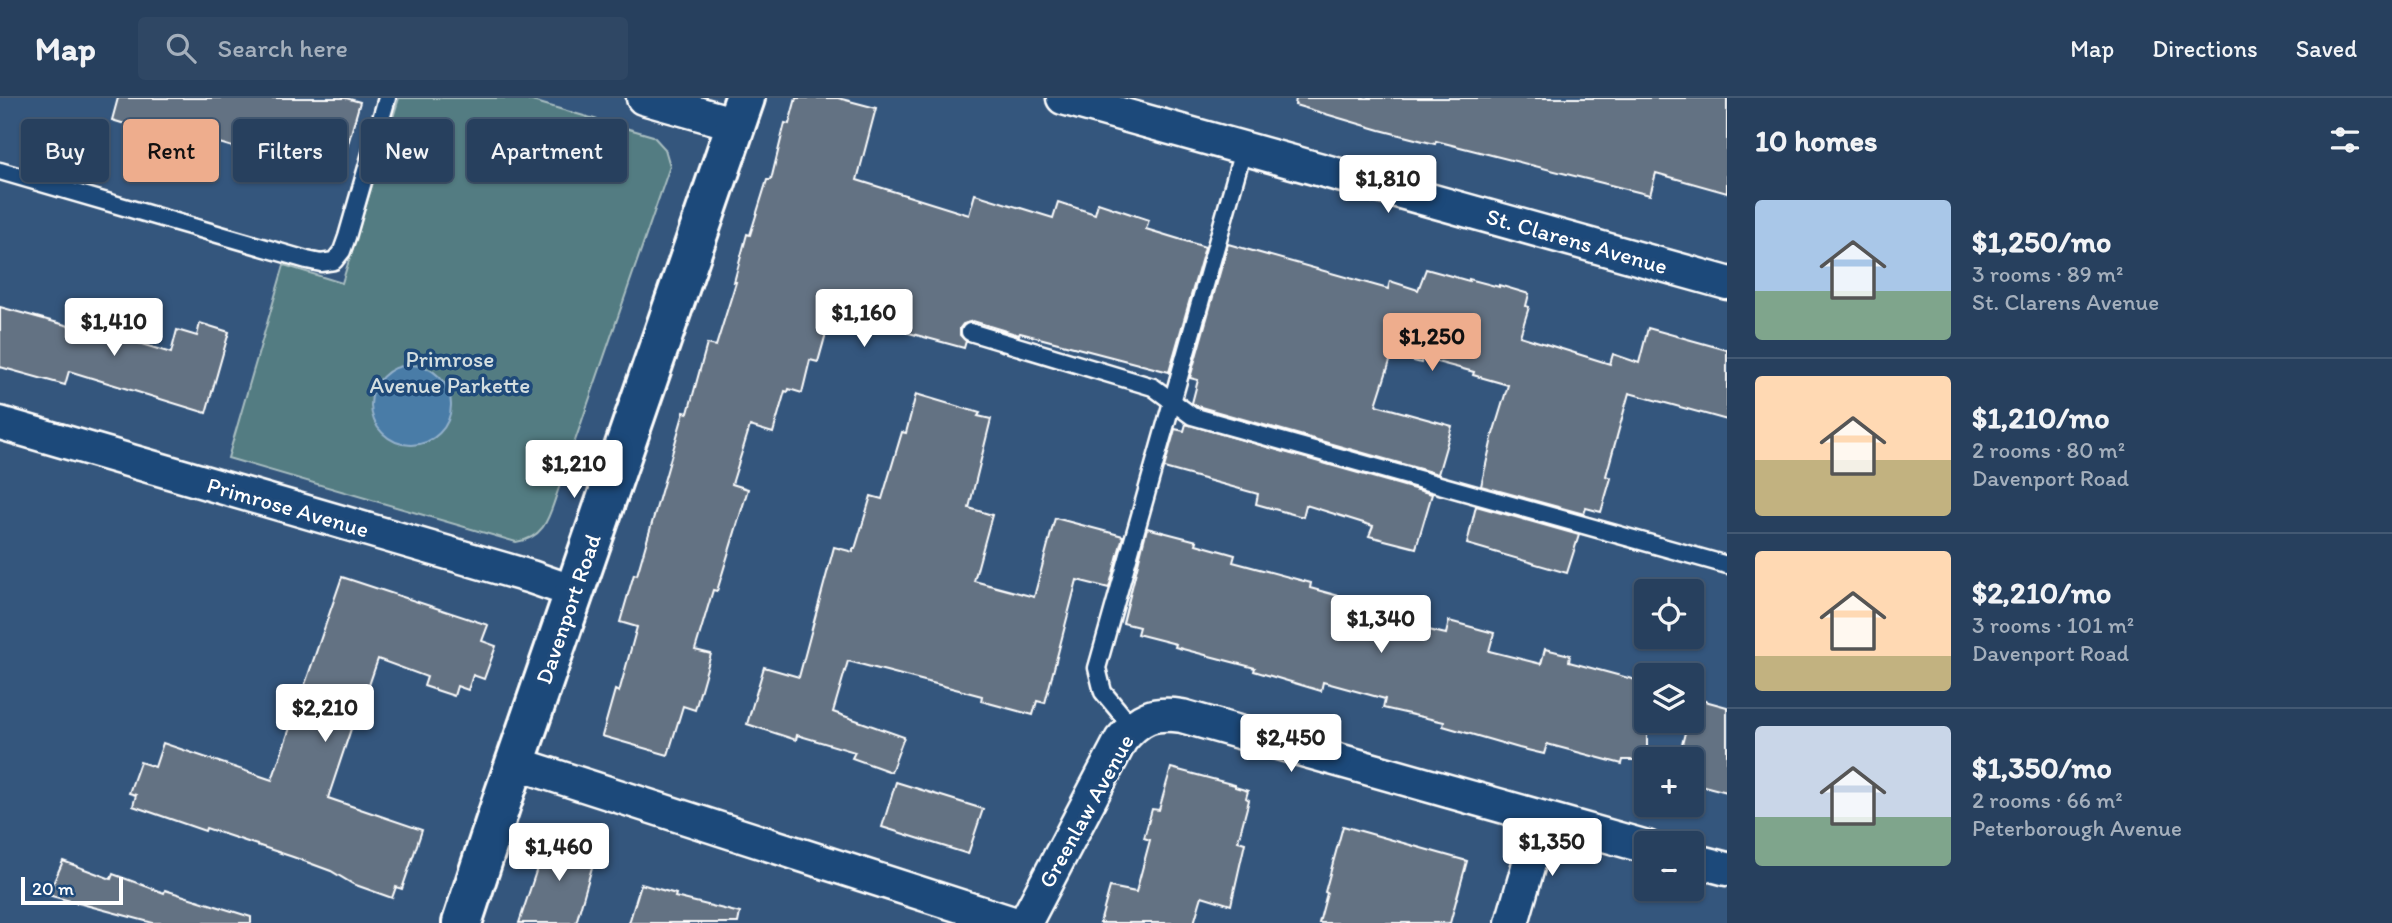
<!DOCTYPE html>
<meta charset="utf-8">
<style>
body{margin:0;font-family:Itim,sans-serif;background:#2f4764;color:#f1f3f6;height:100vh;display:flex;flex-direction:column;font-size:26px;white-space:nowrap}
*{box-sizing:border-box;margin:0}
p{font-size:23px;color:#a4afbc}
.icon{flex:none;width:38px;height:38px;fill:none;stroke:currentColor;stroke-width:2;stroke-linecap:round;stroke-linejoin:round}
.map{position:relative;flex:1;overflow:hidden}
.details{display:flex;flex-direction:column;background:#27405e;width:665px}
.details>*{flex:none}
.banner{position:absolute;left:21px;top:21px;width:665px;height:63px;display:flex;gap:14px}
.controls{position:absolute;left:1634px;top:481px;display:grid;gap:14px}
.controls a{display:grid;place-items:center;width:70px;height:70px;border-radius:7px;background:#27405e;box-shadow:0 2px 5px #0004,0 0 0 2px #435973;font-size:35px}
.scale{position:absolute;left:21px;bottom:18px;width:102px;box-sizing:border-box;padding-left:7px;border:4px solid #fff;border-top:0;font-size:19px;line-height:24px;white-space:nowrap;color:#fff;-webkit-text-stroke:5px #1f4a7a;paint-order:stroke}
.price{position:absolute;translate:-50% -60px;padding:0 16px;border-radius:7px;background:#fff;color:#222;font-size:23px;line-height:46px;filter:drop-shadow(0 2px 4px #0008)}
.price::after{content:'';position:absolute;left:50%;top:42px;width:21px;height:16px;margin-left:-10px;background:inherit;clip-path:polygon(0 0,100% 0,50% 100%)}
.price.current{background:#eead8d;color:#111}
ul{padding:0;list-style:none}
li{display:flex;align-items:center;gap:21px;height:175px;padding:0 28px}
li+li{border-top:2px solid #435973}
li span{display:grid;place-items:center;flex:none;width:196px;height:140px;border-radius:7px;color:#555}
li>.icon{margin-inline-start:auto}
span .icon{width:84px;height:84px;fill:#fffc;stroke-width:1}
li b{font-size:30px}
h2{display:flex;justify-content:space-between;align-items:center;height:84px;padding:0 28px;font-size:30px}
.tag{padding:0 24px;border-radius:7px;background:#27405e;box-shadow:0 2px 5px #0004,0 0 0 2px #435973;font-size:24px;line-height:63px}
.tag.current{background:#eead8d;color:#111}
header{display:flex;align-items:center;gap:42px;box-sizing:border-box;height:98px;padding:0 35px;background:#27405e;border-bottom:2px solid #435973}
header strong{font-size:33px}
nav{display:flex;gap:38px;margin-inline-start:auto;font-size:24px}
.search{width:490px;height:63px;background:#2f4764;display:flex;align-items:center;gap:18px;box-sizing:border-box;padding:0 24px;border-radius:7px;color:#a4afbc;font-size:26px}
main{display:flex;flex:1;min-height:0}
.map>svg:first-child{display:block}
.green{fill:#527b82;stroke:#a8bdc0;stroke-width:2}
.water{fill:#497ca7;stroke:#92b0ca;stroke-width:2}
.building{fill:#647283;stroke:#fff;stroke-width:2}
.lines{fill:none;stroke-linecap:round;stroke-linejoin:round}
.service-casing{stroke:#fff;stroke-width:21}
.minor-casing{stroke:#fff;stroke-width:37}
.tertiary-casing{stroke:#fff;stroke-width:44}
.service{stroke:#1f4a7a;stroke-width:16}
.minor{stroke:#1f4a7a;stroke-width:32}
.tertiary{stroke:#1f4a7a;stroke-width:38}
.labels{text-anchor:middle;stroke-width:7;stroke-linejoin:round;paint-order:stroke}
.street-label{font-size:23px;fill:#fff;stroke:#1f4a7a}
.park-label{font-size:23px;fill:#d4dee0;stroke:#1f4a7a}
</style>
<header>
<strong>Map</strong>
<div class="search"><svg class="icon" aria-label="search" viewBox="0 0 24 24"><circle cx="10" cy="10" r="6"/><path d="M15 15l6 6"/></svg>Search here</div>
<nav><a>Map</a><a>Directions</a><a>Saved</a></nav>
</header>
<main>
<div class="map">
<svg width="1727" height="825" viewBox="0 0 1727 825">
<rect width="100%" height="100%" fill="#34567d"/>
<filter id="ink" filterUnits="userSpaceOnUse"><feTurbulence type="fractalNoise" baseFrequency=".0143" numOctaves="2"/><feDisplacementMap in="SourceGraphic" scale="14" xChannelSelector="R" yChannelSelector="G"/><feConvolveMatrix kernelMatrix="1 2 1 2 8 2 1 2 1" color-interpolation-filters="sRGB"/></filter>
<g filter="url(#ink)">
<path class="green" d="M399,0H522L653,38L665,51L670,68L566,369L555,366L550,383L560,387C550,413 548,440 516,444L228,360L284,167L342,185Z"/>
<circle class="water" cx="411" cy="307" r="40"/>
<g class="building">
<polygon points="118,0 346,0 360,4 338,81 193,37 191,46 112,22"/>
<polygon points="796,0 838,0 876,10 857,82 969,117 975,96 1053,120 1058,104 1095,116 1098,105 1149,122 1146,131 1205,149 1169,274 1020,235 1019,237 973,223 963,226 960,230 960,237 966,243 964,250 832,214 818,264 810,262 802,295 789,291 788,294 785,293 773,335 750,328 732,386 748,391 717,493 713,492 695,552 711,556 695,612 683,608 668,657 602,638 615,592 619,594 637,529 620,524 634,476 637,477 684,314 688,315 707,246 716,248 736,184 734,184 747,136 750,137 767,82 771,82 785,25 789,26"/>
<polygon points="1296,0 1727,0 1727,95 1656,75 1650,97 1436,43 1435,46 1380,32 1295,7"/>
<polygon points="1228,146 1388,191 1390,183 1418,192 1426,171 1469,183 1469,181 1499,189 1499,187 1529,196 1526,208 1529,209 1520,238 1610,266 1613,256 1639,265 1648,230 1727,252 1727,322 1629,295 1606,378 1611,380 1601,414 1586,410 1584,416 1481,388 1493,336 1508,287 1473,277 1474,274 1422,260 1421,265 1392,257 1376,307 1452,328 1438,376 1197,308 1192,305 1198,282 1190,280"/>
<polygon points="0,209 91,234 92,231 171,255 177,232 197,238 200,225 229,234 206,315 69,273 65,287 0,269"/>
<polygon points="916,296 980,315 978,318 991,321 969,410 992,417 974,483 1034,499 1055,420 1123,438 1109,490 1077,482 1045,605 1037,603 1033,617 981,603 982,598 848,563 833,614 904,639 891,674 852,660 855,654 797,637 796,642 747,626 764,569 799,579 834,449 853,454 853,451 855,451 871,398 882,401 902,334 906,335"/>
<polygon points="1186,326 1432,396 1416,450 1369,438 1373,428 1306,407 1303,419 1256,406 1258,396 1164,370 1175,331 1184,333"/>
<polygon points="1476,408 1579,437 1567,475 1467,446"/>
<polygon points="1147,430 1197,443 1196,446 1235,457 1233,464 1311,485 1310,490 1397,514 1394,524 1446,536 1449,523 1494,535 1489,553 1541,566 1545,551 1570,557 1569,564 1647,585 1647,662 1623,662 1622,666 1547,646 1544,656 1519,650 1443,628 1444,624 1383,610 1385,601 1323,584 1321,593 1254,573 1255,570 1175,549 1176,546 1137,536 1139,529 1123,525"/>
<polygon points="342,479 488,527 482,543 496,548 484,581 473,577 468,592 457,588 454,598 424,588 427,579 378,561 365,599 362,598 328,700 422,732 402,791 396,789 392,800 353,786 331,773 293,759 206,730 205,733 133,708 136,697 129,695 140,664 155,669 163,645 272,682"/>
<polygon points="1694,600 1727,609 1727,694 1692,685 1692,662 1678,662 1688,623 1692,623"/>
<polygon points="1171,670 1235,687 1235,689 1248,693 1246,700 1249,702 1238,743 1245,745 1231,807 1202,798 1194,825 1100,825 1110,789 1136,794 1150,742 1144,740 1152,711 1159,712"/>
<polygon points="896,684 983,711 968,756 882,729"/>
<polygon points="1343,728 1467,763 1450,825 1319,825 1327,795 1325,794"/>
<polygon points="547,740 553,742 554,740 597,752 576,825 519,825"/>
<polygon points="63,763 111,781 113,776 164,795 165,792 251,819 251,825 153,825 48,797"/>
<polygon points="641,786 676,796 675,799 740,815 738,825 629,825"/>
</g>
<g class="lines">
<g class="service-casing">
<g id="service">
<polyline points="0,73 307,162 321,165 334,163 342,153 347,139 387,0"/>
<polyline points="970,234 1153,289 1192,318 1727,467"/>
<polyline points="1132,629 1103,594 1097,570 1244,49"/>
</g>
</g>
<g class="minor-casing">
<g id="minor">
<polyline points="643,0 736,26"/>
<polyline points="1063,0 1727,185"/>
<polyline points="0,325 531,479 574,494"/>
<polyline points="515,665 1013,825"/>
<polyline points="1692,762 1727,771"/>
<path d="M1025,825L1121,642C1140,619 1153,614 1182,618L1647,749"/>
<polyline points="1512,825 1542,720"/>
</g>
</g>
<g class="tertiary-casing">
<polyline id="tertiary" points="462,825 502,703 745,0"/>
</g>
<use href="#service" class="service"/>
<use href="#minor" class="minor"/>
<use href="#tertiary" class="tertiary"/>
</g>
</g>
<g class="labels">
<g class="street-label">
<text transform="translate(1577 143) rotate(16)" y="8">St. Clarens Avenue</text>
<text transform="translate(288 409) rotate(16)" y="8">Primrose Avenue</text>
<text transform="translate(568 511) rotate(-71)" y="8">Davenport Road</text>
<text transform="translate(1086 713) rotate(-61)" y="8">Greenlaw Avenue</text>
</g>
<g class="park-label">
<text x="450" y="269">Primrose<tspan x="450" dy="26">Avenue Parkette</tspan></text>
</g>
</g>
</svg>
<div class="controls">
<a><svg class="icon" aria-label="locate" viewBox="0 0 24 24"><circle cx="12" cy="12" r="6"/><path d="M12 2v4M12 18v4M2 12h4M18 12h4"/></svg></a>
<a><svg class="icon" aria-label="layers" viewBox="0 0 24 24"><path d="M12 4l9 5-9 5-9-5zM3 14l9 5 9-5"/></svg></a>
<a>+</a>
<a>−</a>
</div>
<div class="scale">20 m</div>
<b class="price" style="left:1388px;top:117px">$1,810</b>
<b class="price" style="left:864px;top:251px">$1,160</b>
<b class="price" style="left:114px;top:260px">$1,410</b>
<b class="price current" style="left:1432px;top:275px">$1,250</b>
<b class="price" style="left:574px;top:402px">$1,210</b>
<b class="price" style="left:1381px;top:557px">$1,340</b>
<b class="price" style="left:325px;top:646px">$2,210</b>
<b class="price" style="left:1291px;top:676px">$2,450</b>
<b class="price" style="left:1552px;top:780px">$1,350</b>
<b class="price" style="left:559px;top:785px">$1,460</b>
<div class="banner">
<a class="tag">Buy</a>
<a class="tag current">Rent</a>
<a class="tag">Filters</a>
<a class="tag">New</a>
<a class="tag">Apartment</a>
</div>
</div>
<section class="details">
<h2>10 homes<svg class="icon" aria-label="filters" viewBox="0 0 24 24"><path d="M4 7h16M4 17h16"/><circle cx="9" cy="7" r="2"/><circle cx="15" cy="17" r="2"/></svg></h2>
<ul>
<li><span style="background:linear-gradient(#a9c7e8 65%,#7fa58c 0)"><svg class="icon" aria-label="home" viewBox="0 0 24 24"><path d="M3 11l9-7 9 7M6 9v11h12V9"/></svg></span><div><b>$1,250/mo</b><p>3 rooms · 89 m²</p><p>St. Clarens Avenue</p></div></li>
<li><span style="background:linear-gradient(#ffd9b3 60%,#c2b280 0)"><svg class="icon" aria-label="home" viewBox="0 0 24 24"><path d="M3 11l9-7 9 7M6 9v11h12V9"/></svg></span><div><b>$1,210/mo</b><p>2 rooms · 80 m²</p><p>Davenport Road</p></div></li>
<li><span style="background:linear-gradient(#ffd9b3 75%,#c2b280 0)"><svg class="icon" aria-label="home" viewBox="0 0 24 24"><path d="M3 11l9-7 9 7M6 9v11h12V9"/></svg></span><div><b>$2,210/mo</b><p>3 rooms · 101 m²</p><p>Davenport Road</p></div></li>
<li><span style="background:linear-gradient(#c9d6e8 65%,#7fa58c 0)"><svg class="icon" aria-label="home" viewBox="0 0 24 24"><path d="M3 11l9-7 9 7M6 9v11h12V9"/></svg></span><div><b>$1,350/mo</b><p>2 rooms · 66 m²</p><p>Peterborough Avenue</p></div></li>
</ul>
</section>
</main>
